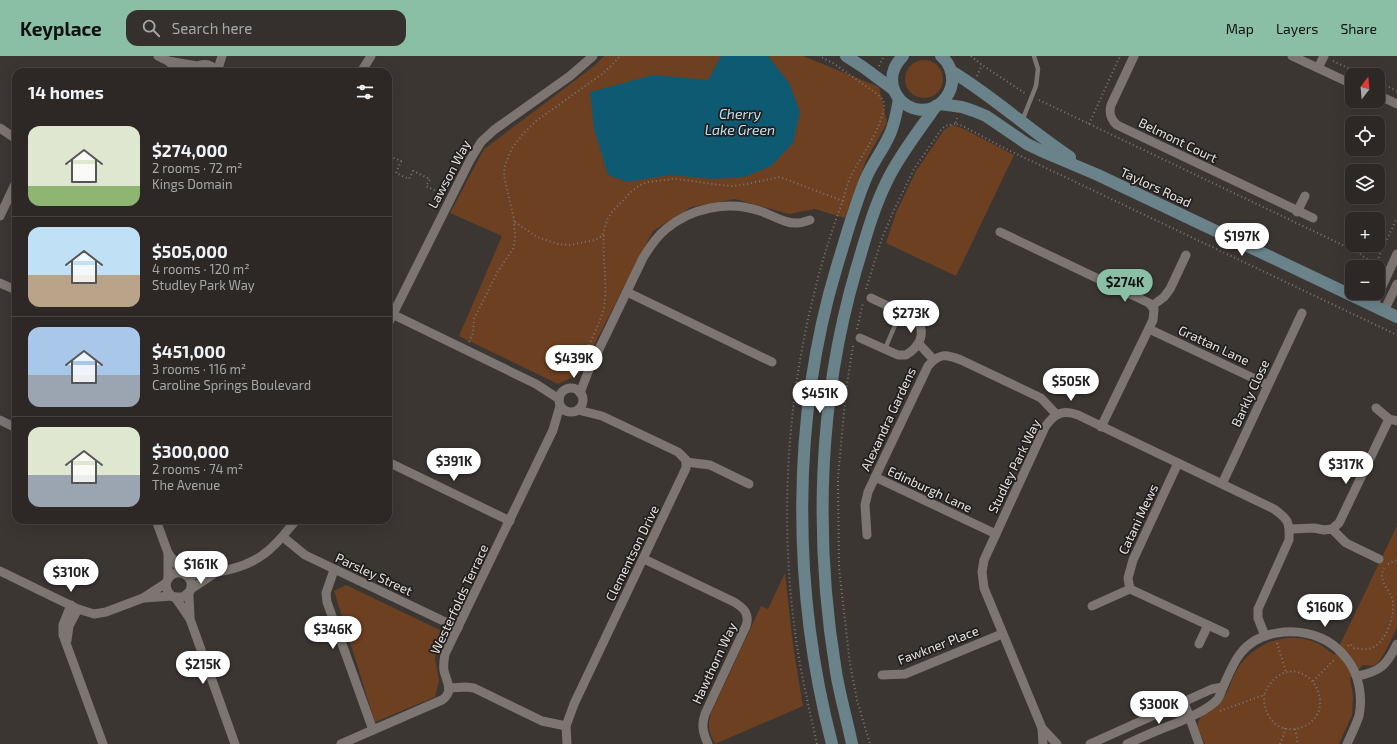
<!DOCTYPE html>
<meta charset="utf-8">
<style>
body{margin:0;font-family:"Exo 2",sans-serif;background:#35302e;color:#f1f3f6;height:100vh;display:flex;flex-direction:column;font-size:15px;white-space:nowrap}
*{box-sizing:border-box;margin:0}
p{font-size:13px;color:#a7a6a7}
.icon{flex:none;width:22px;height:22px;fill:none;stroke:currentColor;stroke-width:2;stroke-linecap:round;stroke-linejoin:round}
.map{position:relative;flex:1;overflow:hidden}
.drawer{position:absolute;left:12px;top:12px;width:380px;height:456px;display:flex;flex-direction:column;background:#2d2826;border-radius:12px;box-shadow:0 4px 16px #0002,0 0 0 1px #484443}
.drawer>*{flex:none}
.needle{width:26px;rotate:16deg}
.controls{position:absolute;left:1345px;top:12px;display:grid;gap:8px}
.controls a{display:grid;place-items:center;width:40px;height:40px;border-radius:8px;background:#2d2826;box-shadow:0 4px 16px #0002,0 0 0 1px #484443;font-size:20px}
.price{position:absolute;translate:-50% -34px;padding:0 9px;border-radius:14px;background:#fff;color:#222;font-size:13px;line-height:26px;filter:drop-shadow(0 1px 2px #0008)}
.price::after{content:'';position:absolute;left:50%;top:24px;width:12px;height:9px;margin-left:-6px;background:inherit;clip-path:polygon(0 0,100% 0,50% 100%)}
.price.active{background:#8abfa5;color:#111}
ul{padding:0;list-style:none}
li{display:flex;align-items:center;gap:12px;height:100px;padding:0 16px}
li+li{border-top:1px solid #484443}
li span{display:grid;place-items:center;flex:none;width:112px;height:80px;border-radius:12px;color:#555}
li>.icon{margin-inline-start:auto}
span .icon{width:48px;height:48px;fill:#fffc;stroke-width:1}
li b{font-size:17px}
h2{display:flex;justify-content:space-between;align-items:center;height:48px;padding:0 16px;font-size:17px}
header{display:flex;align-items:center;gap:24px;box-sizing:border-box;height:56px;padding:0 20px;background:#8abfa5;color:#111}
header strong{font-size:19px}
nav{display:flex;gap:22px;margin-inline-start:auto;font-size:14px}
.search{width:280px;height:36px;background:#35302e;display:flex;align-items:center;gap:10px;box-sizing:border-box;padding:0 14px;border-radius:12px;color:#a7a6a7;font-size:15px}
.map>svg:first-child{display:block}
.green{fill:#6c4021}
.water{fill:#0f5a73}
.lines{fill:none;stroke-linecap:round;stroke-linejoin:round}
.path{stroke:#7d7775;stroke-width:2;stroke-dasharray:1 3;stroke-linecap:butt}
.lane{stroke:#7c7571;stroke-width:4.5}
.street{stroke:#7c7571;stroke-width:9}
.secondary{stroke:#6a828a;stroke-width:12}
.labels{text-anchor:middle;stroke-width:3.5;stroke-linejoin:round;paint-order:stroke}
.street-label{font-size:13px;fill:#e7e3e1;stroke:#211e1d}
.water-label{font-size:14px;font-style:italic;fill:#c0e4f4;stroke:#211e1d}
</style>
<header>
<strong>Keyplace</strong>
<div class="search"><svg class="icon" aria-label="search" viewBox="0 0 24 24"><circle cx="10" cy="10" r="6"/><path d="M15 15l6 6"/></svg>Search here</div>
<nav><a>Map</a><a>Layers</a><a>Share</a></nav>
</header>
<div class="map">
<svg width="1397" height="688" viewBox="0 0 1397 688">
<rect width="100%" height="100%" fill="#3c3633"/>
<g class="green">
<polygon points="604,0 803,0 879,31 887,67 866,104 845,162 815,153 789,158 735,143 691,151 653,175 579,318 558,328 459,280 502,180 450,157 484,93 594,10"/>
<circle cx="924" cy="23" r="19"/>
<polygon points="952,69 964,73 1014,99 956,220 886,187 896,157 916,115 944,74"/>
<path d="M1397,470V572L1385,596L1378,607L1373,610L1363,609L1350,622L1353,640L1352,659L1339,688H1205L1197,670L1201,659C1206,656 1212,653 1217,650C1228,641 1231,623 1238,612C1255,586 1290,573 1319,588C1325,591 1329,596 1335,599Z"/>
<path d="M785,517L793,590L803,650L715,688C709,677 707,669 711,657L761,550L768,553Z"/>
<polygon points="346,529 444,576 435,602 439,625 435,641 375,666 334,535"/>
</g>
<polygon class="water" points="721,0 768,0 789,27 800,56 793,87 771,110 744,121 713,123 670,119 627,126 608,119 594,73 590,36 653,19 708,24"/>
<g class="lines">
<g class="path">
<polyline points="971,0 982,9 1026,38"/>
<polyline points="1333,5 1363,19"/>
<polyline points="879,10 884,0"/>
<polyline points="977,20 982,9"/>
<polyline points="1378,26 1397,35"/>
<polyline points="1039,44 1351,193 1360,198 1378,211"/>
<polyline points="957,62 955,68 963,70 1004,92 1397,279"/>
<polyline points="1089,68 1120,0"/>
<polyline points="388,103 389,100 401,105 396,117 409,123 413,115 430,123 426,130 438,136"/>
<polyline points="515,166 537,181 558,188 570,189 595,184 602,180 608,162 612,156 631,136 640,129 648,126 672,123 685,124 720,129 732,130 742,129 780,121 843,145"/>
<polyline points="1375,209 1397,162"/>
<polyline points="866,233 882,182 894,154 914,113 941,74 945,70 955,68"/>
<polyline points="857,273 863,247"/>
<polyline points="469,286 473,277 474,263 498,215 513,193 514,188 515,181 514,163 504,120 505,109 512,92 524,77 536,65 602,18 611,10 620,0"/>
<polyline points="853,290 846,334 838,422 839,512 850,608 857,644 870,688"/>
<path d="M578,314L577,313C585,296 600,269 604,251C608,227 602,202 604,177"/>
<polyline points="1388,508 1397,504"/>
<polyline points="1277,587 1286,616"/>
<path d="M1348,590L1350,588L1354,592C1360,593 1366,594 1372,592C1386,586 1395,560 1393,546C1391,533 1377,527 1384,512"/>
<polyline points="1313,625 1335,603"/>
<path d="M1220,655L1264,639C1271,621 1288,608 1306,620C1324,632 1326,660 1305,670C1281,681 1263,663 1264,639"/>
<polyline points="1295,673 1298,688"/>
<path d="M817,688C810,657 803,627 798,596C779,477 785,351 815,234C822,204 832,174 843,144C845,137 847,129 850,122C861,99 879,78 884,52C885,46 882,42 877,38L833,7L819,0"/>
<polyline points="1280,688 1284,678 1285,672"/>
</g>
<g class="lane">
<polyline points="1022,65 1036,30 1038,13 1034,0"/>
<polyline points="885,293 901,255"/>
</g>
<g class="street">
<polyline points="158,0 168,5 197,10"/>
<path d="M1134,0L1111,49C1109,57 1110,63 1117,69L1313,162"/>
<polyline points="1292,0 1352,28"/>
<polyline points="168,5 181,16"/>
<polyline points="1318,12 1324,0"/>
<path d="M192,16C199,6 210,6 217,16"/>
<polyline points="217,16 222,0"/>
<polyline points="361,16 371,0"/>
<polyline points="1378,39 1397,48"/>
<polyline points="0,72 16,83"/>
<polyline points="1297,156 1305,140"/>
<polyline points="0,160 16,126"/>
<polyline points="1000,176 1149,247 1154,253 1153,264 1101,371"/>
<polyline points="0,227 16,234"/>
<polyline points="627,236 772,306"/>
<polyline points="1152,250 1164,241 1170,233 1186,199"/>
<polyline points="1373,250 1397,198"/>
<polyline points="1384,255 1397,228"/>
<polyline points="392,258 536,328 559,343"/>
<polyline points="388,268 470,104 481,86 494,74 570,20 593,0"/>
<polyline points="1149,273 1268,329"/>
<path d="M860,282L898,299H906C919,291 926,279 918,264L871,242"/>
<polyline points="919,288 933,303"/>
<circle cx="571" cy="344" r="12"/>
<path d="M580,337L588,316L643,202C649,192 656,181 666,173C691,152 728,144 760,155C772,159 785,168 798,167C802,167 806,165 810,164"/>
<polyline points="1376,352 1389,363 1397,365"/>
<polyline points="0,364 16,372"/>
<polyline points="388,406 510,465"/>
<polyline points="686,406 710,409 749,428"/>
<polyline points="875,421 996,478"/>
<polyline points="1222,428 1302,257"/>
<polyline points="156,464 168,497 168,523"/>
<polyline points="1290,473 1314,472 1324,474 1332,473 1339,467 1389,363"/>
<polyline points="1332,473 1346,487 1379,503"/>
<path d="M867,479L865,449L868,436L928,310C939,297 946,298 961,304L1041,342L1057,359"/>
<polyline points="283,481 305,499 458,572"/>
<polyline points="168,497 183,517"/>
<path d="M644,503L734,546C744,552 750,558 746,570L705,658C701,669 703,677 708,688"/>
<polyline points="334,514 326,537 327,546 373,674"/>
<polyline points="0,515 78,553 94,558 106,556 143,542 166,527"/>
<path d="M187,519C212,518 243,514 264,498C277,489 286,476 296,464"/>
<polyline points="191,533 212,519"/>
<polyline points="1130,533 1128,522 1133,504 1178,407"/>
<path d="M189,536L183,541H173C156,528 175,508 188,521C190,522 190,524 191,526C192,531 190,534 189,538C189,546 190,555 190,563"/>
<polyline points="175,541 190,563 235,688"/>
<polyline points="144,542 172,540"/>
<polyline points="71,549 63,569 63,579 103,688"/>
<polyline points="1092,550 1130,533 1225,577"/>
<polyline points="67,584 69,570 78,553"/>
<polyline points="1199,588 1208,569"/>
<polyline points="882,619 905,618 1002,578"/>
<path d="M1357,620C1380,616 1387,609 1397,588"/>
<polyline points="449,632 466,631 474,632 542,665 566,670"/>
<polyline points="1184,646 1199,688"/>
<polyline points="1042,672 1057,688"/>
<path d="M341,688L442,644C454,636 447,626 444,615C443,609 444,604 445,598L553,374L560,350"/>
<polyline points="567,688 566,670 574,648 686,412 686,404 678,396 602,360 578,354"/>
<path d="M1043,688L1042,672L984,532L982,516L984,504L1045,371C1054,358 1062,353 1078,359L1274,453C1288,463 1290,466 1289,484L1258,553V562L1265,580"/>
<polyline points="1090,688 1212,633 1223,631"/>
<path d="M1127,688C1142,681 1158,674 1174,668C1188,662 1206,655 1217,644C1220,641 1221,635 1223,631C1228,620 1233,607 1240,598C1258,574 1295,571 1321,582C1331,586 1340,594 1347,603C1359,618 1363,641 1359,660C1356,669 1351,679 1347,688"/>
</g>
<g class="secondary">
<polyline points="846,0 863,11 894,34"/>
<path d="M903,0C872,31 914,71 942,46C947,41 951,35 952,27C953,17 949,6 941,0"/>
<path d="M951,15C993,40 1029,74 1070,101"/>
<polyline points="940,48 962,51 974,55 986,60 1027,88 1046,97 1098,119 1397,261"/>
<path d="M832,688C792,535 791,362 837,210C846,181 854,151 866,122C873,106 883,94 890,78C895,67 897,55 899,43"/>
<path d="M852,688C847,664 840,640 836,616C814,483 818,344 856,214C865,184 873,153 887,125C900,98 919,75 936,50"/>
</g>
</g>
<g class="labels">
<g class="street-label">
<text transform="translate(1178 84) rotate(26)" y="5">Belmont Court</text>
<text transform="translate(449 118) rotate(-62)" y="5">Lawson Way</text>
<text transform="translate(1156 131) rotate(25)" y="5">Taylors Road</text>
<text transform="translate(1214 289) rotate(25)" y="5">Grattan Lane</text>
<text transform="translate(1250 337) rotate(-65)" y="5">Barkly Close</text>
<text transform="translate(888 363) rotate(-65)" y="5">Alexandra Gardens</text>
<text transform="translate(1014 410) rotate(-64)" y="5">Studley Park Way</text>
<text transform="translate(930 433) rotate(25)" y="5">Edinburgh Lane</text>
<text transform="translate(1138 463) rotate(-65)" y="5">Catani Mews</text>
<text transform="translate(632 497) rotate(-64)" y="5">Clementson Drive</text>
<text transform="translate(374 518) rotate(25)" y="5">Parsley Street</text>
<text transform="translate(459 543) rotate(-65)" y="5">Westerfolds Terrace</text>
<text transform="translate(938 589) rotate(-21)" y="5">Fawkner Place</text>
<text transform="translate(714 607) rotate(-65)" y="5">Hawthorn Way</text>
</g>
<g class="water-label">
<text x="740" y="63">Cherry<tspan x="740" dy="16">Lake Green</tspan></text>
</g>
</g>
</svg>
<div class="controls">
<a><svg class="needle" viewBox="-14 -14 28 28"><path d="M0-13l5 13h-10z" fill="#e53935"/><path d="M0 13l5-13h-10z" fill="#a7a6a7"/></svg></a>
<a><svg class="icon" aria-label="locate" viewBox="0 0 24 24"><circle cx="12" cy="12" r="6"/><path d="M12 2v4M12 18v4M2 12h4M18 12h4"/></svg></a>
<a><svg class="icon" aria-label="layers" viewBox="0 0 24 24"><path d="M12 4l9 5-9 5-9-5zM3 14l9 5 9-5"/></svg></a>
<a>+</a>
<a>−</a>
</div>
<b class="price" style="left:1242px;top:201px">$197K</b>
<b class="price active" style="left:1125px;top:247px">$274K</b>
<b class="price" style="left:911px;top:278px">$273K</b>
<b class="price" style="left:574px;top:323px">$439K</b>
<b class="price" style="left:1071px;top:346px">$505K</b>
<b class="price" style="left:820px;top:358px">$451K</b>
<b class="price" style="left:454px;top:426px">$391K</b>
<b class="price" style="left:1346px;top:429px">$317K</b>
<b class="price" style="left:201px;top:529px">$161K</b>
<b class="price" style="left:71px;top:537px">$310K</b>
<b class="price" style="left:1325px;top:572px">$160K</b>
<b class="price" style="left:333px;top:594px">$346K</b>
<b class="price" style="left:203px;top:629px">$215K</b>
<b class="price" style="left:1159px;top:669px">$300K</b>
<section class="drawer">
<h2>14 homes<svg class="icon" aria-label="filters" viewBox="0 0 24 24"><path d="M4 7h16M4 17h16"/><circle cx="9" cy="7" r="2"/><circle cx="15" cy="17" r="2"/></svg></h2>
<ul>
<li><span style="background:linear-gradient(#dfe7d0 75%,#8fb573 0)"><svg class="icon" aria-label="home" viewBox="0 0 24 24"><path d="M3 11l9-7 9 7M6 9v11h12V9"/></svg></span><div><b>$274,000</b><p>2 rooms · 72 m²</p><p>Kings Domain</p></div></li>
<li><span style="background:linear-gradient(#bfe0f5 60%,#b9a48a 0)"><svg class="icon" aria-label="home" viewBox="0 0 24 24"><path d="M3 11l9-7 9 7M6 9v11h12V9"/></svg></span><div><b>$505,000</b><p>4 rooms · 120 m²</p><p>Studley Park Way</p></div></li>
<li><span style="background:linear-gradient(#a9c7e8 60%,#9aa5b1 0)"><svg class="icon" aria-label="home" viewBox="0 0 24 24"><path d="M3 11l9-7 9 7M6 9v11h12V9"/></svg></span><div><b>$451,000</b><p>3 rooms · 116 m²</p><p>Caroline Springs Boulevard</p></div></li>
<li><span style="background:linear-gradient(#dfe7d0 60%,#9aa5b1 0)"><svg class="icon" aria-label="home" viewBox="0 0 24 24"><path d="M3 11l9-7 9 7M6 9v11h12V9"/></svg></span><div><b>$300,000</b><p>2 rooms · 74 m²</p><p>The Avenue</p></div></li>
</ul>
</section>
</div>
